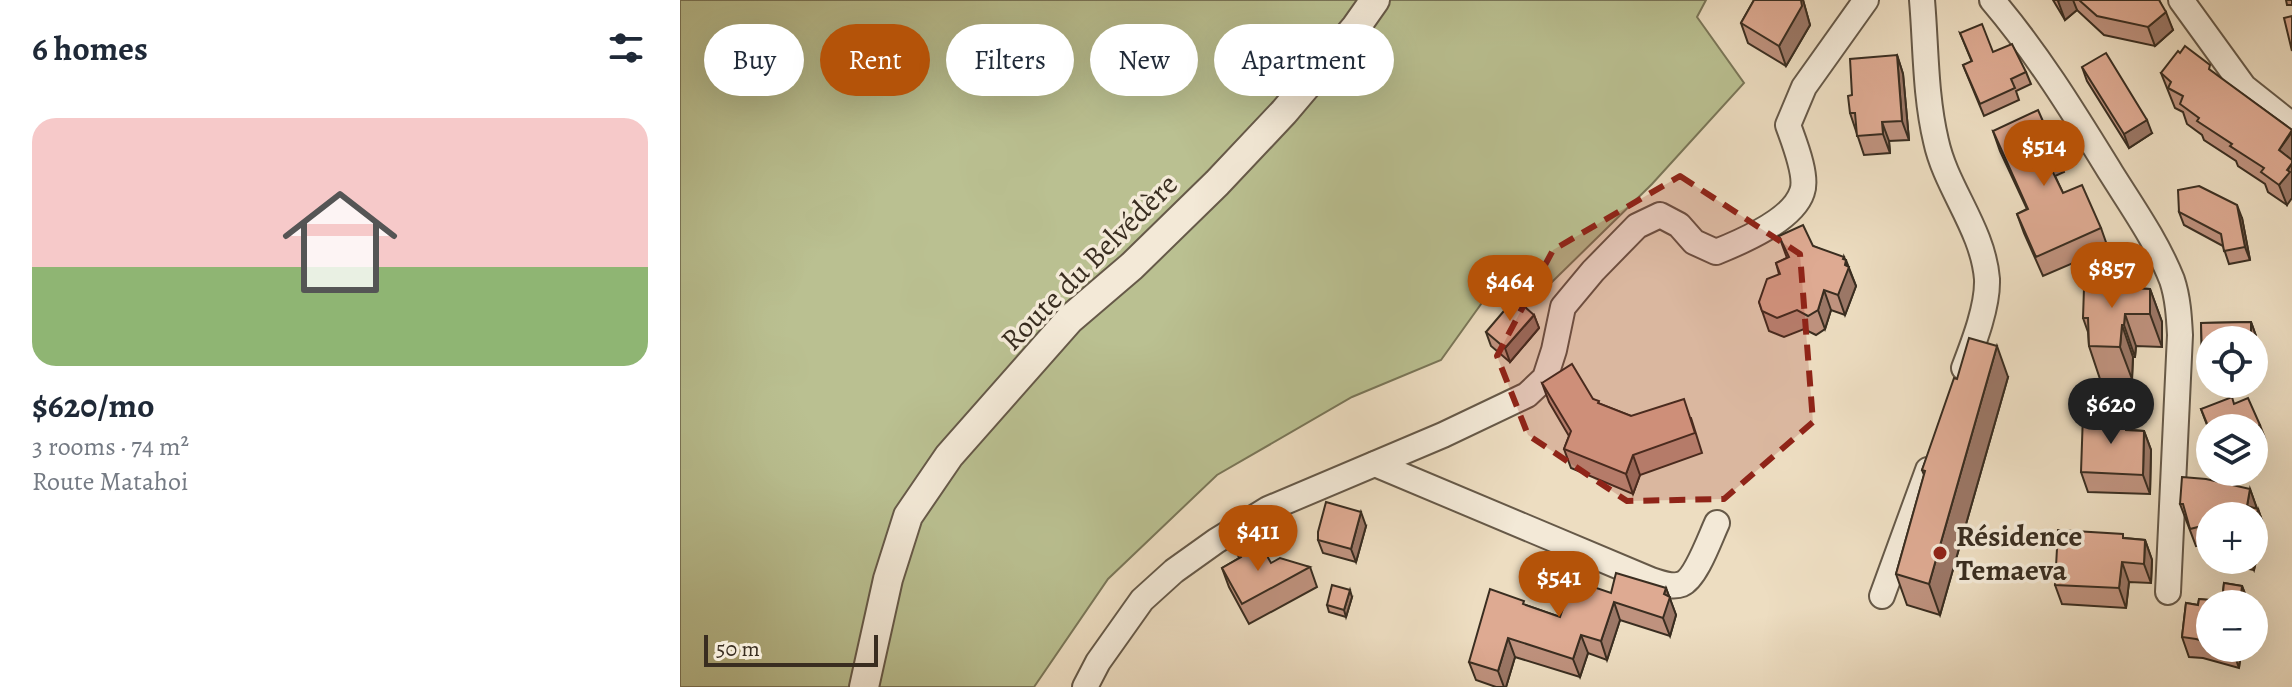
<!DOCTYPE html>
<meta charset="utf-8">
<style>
body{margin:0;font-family:Alegreya,serif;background:#f6f6f7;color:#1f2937;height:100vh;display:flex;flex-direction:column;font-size:30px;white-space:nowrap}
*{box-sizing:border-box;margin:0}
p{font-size:26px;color:#747a83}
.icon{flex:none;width:44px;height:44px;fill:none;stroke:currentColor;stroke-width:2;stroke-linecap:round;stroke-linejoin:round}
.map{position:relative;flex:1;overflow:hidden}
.details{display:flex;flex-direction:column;background:#fff;width:680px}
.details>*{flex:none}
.top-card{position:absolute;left:24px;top:24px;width:760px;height:72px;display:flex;gap:16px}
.buttons{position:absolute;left:1516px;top:326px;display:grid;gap:16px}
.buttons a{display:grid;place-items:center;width:72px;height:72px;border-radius:50%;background:#fff;box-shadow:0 8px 32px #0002;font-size:40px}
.scale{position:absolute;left:24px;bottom:20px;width:174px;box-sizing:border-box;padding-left:8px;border:4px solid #392d20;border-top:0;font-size:22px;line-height:28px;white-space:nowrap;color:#392d20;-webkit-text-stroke:6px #f3e9d7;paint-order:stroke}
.price{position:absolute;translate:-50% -68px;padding:0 18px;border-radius:28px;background:#b45309;color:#fff;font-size:26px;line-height:52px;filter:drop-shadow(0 2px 4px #0008)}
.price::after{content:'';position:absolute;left:50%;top:48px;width:24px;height:18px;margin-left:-12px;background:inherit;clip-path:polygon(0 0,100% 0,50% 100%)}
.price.current{background:#222;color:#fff}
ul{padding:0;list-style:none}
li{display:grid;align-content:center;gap:16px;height:424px;padding:0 32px}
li+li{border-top:2px solid #e0e1e3}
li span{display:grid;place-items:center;height:248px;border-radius:24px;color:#555}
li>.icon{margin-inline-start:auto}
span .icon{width:144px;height:144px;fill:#fffc;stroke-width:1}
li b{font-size:34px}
h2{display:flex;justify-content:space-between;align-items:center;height:96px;padding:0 32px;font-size:34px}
.tag{padding:0 28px;border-radius:36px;background:#fff;box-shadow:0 8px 32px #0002;font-size:28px;line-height:72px}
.tag.current{background:#b45309;color:#fff}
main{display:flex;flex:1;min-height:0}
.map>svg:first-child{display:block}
.green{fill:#bac091;stroke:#7a7658;stroke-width:2}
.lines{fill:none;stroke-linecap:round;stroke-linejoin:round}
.minor-casing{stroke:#665948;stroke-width:28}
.tertiary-casing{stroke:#665948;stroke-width:32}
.minor{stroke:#f3e9d7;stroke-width:24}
.tertiary{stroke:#f3e9d7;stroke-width:28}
.wall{fill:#bf927e;stroke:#392d20;stroke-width:2}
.shaded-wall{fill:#9b7766;stroke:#392d20;stroke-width:2}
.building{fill:#deaa92;stroke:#392d20;stroke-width:2}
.marked{fill:#8f2418;fill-opacity:0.2;stroke:#8f2418;stroke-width:6;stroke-dasharray:16 10;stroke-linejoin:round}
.poi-dot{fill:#8f2418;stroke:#f3e9d7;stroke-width:3}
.labels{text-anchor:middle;stroke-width:7;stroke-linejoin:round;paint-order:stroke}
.street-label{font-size:30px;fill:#392d20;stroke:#f3e9d7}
.poi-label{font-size:30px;font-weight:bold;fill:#392d20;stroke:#f3e9d7;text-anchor:start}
</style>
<main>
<section class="details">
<h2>6 homes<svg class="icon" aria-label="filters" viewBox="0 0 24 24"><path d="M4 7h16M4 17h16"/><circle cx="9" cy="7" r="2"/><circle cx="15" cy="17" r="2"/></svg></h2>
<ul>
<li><span style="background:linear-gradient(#f6c9c9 60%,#8fb573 0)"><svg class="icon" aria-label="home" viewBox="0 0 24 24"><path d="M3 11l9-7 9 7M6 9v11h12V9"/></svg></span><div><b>$620/mo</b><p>3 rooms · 74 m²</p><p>Route Matahoi</p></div></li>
</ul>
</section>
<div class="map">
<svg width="1612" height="687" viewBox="0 0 1612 687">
<rect width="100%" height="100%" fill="#edddc1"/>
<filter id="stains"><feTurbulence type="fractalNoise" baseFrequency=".0025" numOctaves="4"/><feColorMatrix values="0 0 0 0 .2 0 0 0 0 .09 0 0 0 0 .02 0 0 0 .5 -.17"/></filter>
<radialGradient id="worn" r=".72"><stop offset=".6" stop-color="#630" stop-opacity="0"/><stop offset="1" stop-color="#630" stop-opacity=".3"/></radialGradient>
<polygon class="green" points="0,0 1026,0 1017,17 1064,83 972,184 872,282 819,279 761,360 672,397 537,475 428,579 354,687 0,687"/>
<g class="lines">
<g class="minor-casing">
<g id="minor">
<path d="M1242,0C1246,46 1245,95 1256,141C1266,188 1303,229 1307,279C1308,306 1294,342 1284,368"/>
<path d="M1312,0C1358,54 1394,113 1431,173C1453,208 1477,242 1492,280C1498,298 1499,317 1500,335L1488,592"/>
<polyline points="1501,0 1564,87 1612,125"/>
<path d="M695,464L971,580C981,583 992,588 1002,584C1016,578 1030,538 1037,523"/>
<polyline points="1202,596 1248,470"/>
<path d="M405,687L418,662L462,600L494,571L536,541L588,509L763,435L847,395L865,378L874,350L883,307L913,271L957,226L980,215L999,225L1014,242L1036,252C1061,242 1113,220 1122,192C1128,176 1114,142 1108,125L1124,87L1186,0"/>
</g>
</g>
<g class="tertiary-casing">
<polyline id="tertiary" points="184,687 208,579 228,516 269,456 390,319 452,266 537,183 604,112 676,27 695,0"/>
</g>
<use href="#minor" class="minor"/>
<use href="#tertiary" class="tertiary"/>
</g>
<g class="wall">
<polygon points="1074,0 1123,0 1130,25 1106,66 1068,43 1061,23"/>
<polygon points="1373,0 1479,0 1493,30 1475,46 1424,35 1397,10 1385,20"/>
<polygon points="1606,0 1612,0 1612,5 1607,5"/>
<polygon points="1280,33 1346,72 1351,84 1336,91 1339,100 1304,116 1283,65 1292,62"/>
<polygon points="1217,55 1223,74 1229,140 1209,141 1210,153 1184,155 1170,113 1172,95"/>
<polygon points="1402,67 1472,133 1449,148 1407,81"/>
<polygon points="1532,72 1612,130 1607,205 1588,192 1585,184 1558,166 1556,161 1524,140 1522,135 1507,124 1503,112 1495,108 1481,73"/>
<polygon points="1313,131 1377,153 1384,172 1375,176 1383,193 1421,228 1428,248 1363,276 1344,233 1337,214 1347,209 1320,151"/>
<polygon points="1499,212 1562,218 1570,260 1549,264 1543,246 1504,225"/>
<polygon points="1099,236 1133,246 1166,260 1176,286 1165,315 1151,310 1145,329 1136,335 1124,329 1104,337 1089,331 1079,302 1099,274 1096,263 1107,258"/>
<polygon points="1451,288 1470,289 1482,322 1482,347 1456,346 1455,357 1453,357 1452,379 1420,379 1409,346 1408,332 1403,318 1410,289"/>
<polygon points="854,315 859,328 830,362 811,346 806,332"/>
<polygon points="1571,322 1576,336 1576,370 1574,370 1574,340 1530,340 1530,371 1527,371 1522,357 1521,323"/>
<polygon points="1328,377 1260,615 1227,605 1216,574 1244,475 1242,470 1277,379"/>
<polygon points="862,383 913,399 920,404 951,416 1011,418 1022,453 960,475 953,494 891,468 884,449 889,436 869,402"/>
<polygon points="1554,404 1580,425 1585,438 1574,443 1574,428 1530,428 1530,433 1521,409"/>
<polygon points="1446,415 1452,430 1464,431 1471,450 1470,494 1408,492 1401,472"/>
<polygon points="1574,452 1578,462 1574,464"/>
<polygon points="1570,489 1576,506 1576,508 1578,509 1584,526 1574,570 1531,561 1574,560 1574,516 1530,516 1530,557 1525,544 1516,546 1500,504"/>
<polygon points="686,526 676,562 643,553 638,540"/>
<polygon points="1445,538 1465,540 1472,560 1471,583 1449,582 1446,608 1382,604 1375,585"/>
<polygon points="554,544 591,563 630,567 637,587 569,624 549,587 542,568 559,558"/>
<polygon points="1544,583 1562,586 1569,604 1530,604 1530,648 1564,648 1564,652 1561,652 1559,668 1523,658 1509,657 1502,637 1506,603 1518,605 1519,599 1542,601"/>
<polygon points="986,588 996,615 990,636 940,620 927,660 908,653 900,677 835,657 826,687 816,687 796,680 789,662 845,605 880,617"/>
<polygon points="672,597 666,617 649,612 647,605"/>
</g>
<g class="shaded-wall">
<polygon points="1121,0 1123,0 1130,25 1106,66 1099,46"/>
<polygon points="1380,0 1393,0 1397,10 1385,20 1378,1"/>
<polygon points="1486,12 1493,30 1475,46 1468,27"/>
<polygon points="1217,55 1223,74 1229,140 1222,121"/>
<polygon points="1467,120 1472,133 1449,148 1444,134"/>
<polygon points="1202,122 1209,141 1210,153 1203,134"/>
<polygon points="1612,132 1612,161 1599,150"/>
<polygon points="1612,163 1612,198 1607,205 1599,185"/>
<polygon points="1557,205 1562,218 1570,260 1565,247"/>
<polygon points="1164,257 1176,286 1165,315 1158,295"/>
<polygon points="1470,289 1482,322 1482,347 1470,314"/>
<polygon points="1144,290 1151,310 1145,329 1138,310"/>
<polygon points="1445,314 1456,346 1455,357 1444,325"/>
<polygon points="854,315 859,328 830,362 825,348"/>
<polygon points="1571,322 1576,336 1576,370 1574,364 1574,340 1571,340"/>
<polygon points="1442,325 1453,357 1452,379 1440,347"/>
<polygon points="1317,346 1328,377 1260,615 1249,584"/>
<polygon points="1446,415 1453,434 1446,430"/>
<polygon points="1464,431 1471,450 1470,494 1463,475"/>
<polygon points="953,455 960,475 953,494 946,474"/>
<polygon points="1570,489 1576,506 1574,517 1567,506"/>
<polygon points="1578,509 1584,526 1574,570 1570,560 1574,560 1574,524"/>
<polygon points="681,512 686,526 676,562 671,549"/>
<polygon points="1465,540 1472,560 1471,583 1464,564"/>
<polygon points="1442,562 1449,582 1446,608 1439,588"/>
<polygon points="1562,586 1569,604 1560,604"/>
<polygon points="986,588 996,615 990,636 983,618 984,594"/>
<polygon points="670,590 672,597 666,617 664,610"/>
<polygon points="934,602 940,620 927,660 921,641"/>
<polygon points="901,635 908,653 900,677 893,659"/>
<polygon points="828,638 835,657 826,687 824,687 818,671"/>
<polygon points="1552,648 1559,648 1561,652 1559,668"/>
</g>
<g class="building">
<polygon points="1074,0 1121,0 1122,6 1099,46 1061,23"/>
<polygon points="1399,0 1479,0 1486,12 1468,27 1417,16"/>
<polygon points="1612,16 1612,51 1604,18"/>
<polygon points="1302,24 1313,52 1332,44 1346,72 1331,79 1335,88 1300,104 1283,65 1292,61 1280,33"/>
<polygon points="1505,46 1530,65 1529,69 1612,130 1599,150 1612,160 1612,163 1607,170 1610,172 1599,185 1581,172 1584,168 1550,146 1552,144 1517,121 1519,118 1500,104 1503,96 1488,88 1491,82 1481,73 1498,51 1500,53"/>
<polygon points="1426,53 1467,120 1444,134 1402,67"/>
<polygon points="1217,55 1222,121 1202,122 1203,134 1177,136 1175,113 1170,113 1168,96 1172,95 1170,59"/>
<polygon points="1358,110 1377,153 1366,158 1383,193 1402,185 1421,228 1356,257 1337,214 1348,209 1313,131"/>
<polygon points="1519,186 1557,205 1565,247 1544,251 1541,234 1499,212 1498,190"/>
<polygon points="1123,225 1133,246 1164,257 1163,259 1166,260 1165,265 1169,267 1158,295 1144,290 1138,310 1128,316 1117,310 1097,318 1082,311 1079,302 1087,279 1100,274 1096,263 1109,257 1099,236"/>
<polygon points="1410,280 1449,281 1449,288 1470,289 1470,314 1445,314 1444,325 1442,325 1440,347 1409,346 1408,318 1403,318 1404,288 1410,289"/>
<polygon points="835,298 854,315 825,348 806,332"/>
<polygon points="1571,322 1571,340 1530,340 1530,357 1522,357 1521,323"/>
<polygon points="1289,338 1317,346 1249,584 1216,574 1245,471 1242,470 1274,378 1277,379"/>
<polygon points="892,364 913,399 919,401 918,403 951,416 1004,399 1015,433 953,455 946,474 884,449 891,431 862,383"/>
<polygon points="1552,397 1554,404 1568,398 1580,425 1573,428 1530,428 1530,431 1521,409"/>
<polygon points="1403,414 1446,415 1446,430 1464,431 1463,475 1401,472"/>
<polygon points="1502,477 1526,479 1570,489 1567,506 1578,509 1574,524 1574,516 1530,516 1530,545 1525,543 1530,524 1510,529 1503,504 1500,504"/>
<polygon points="646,502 681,512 671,549 638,540 638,532"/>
<polygon points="1378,530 1443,534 1443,538 1465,540 1464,564 1442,562 1439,588 1375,585"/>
<polygon points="554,544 586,554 591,563 600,558 630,567 562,604 542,568 561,557"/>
<polygon points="936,573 986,588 984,594 990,597 983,618 934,602 921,641 901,635 893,659 828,638 818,671 789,662 810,589 844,601 843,604 880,617 893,580 931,593"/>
<polygon points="1544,583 1562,586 1560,604 1530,604 1530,643 1516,639 1502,637 1506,603 1518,605 1519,599 1542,601"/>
<polygon points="652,585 670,590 664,610 647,605"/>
</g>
<path class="marked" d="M1000,176L1120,254L1133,422L1044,499L947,501L848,435L817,356L873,250Z"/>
<circle class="poi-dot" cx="1260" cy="553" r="8"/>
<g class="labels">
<g class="street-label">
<text transform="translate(409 262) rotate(-45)" y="10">Route du Belvédère</text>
</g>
<g class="poi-label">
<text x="1276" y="546">Résidence<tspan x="1276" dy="34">Temaeva</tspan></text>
</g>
</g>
<rect width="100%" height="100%" filter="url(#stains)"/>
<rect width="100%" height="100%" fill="url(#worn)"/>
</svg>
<div class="buttons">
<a><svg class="icon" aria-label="locate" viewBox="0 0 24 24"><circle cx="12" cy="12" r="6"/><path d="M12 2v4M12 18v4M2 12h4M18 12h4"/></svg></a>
<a><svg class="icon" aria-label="layers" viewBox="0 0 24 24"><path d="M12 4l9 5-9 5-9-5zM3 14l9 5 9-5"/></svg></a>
<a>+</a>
<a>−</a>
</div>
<div class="scale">50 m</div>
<b class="price" style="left:1364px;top:188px">$514</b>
<b class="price" style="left:1432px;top:310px">$857</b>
<b class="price" style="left:830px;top:323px">$464</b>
<b class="price current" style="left:1431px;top:446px">$620</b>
<b class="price" style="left:578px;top:573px">$411</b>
<b class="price" style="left:879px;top:619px">$541</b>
<div class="top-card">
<a class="tag">Buy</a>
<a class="tag current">Rent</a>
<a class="tag">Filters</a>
<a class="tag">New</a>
<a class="tag">Apartment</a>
</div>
</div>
</main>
